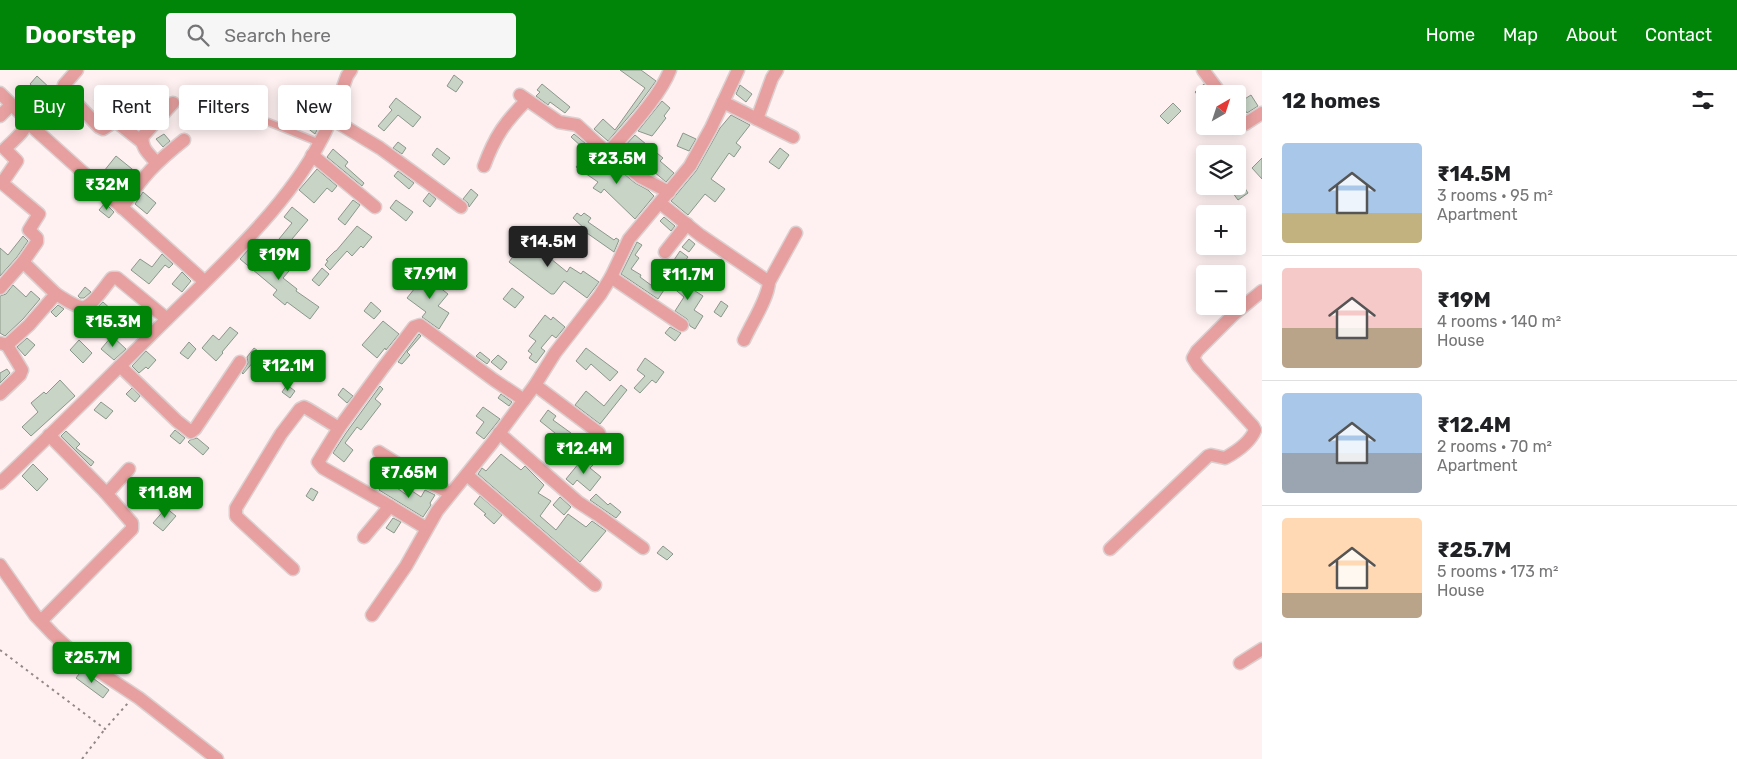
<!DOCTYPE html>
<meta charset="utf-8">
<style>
body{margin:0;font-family:Rubik,sans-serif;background:#f6f6f6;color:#202124;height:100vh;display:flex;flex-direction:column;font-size:19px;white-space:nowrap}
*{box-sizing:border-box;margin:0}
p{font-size:16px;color:#757577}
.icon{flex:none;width:28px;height:28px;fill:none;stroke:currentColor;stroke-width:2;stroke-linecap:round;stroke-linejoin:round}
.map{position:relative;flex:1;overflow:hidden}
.drawer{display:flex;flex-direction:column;background:#fff;width:475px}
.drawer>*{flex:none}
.banner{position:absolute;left:15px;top:15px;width:475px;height:45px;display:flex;gap:10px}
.needle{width:32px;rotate:39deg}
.controls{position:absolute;left:1196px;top:15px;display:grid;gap:10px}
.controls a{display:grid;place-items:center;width:50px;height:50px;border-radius:5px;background:#fff;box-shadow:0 2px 12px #0003;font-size:25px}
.price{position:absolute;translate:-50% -42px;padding:0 11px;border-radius:5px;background:#008509;color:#fff;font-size:16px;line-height:32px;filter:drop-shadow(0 1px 2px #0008)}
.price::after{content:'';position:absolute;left:50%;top:30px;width:15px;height:11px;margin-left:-8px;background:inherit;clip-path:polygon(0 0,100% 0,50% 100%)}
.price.on{background:#222;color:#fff}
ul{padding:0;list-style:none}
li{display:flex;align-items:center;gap:15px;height:125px;padding:0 20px}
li+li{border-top:1px solid #e0e0e0}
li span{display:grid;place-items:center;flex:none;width:140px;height:100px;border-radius:5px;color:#555}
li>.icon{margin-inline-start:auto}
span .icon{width:60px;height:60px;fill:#fffc;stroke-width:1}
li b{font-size:21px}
h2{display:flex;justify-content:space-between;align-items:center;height:60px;padding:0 20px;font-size:21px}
.chip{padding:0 18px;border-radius:5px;background:#fff;box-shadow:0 2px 12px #0003;font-size:18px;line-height:45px}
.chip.on{background:#008509;color:#fff}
header{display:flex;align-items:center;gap:30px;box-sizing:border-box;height:70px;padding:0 25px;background:#008509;color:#fff}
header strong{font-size:24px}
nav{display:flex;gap:28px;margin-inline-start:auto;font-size:18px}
.search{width:350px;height:45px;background:#f6f6f6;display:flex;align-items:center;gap:12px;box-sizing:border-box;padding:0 18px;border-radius:5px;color:#757577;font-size:19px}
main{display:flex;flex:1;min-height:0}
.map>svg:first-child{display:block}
.building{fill:#c7d4c6;stroke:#8b978a}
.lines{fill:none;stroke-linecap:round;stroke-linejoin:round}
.lane-casing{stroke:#dccfcf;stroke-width:9}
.street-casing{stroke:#dccfcf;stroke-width:15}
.path{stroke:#938888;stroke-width:2;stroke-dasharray:2.5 4;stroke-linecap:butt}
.lane{stroke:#e7a09f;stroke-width:6}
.street{stroke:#e7a09f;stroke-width:12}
</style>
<header>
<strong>Doorstep</strong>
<div class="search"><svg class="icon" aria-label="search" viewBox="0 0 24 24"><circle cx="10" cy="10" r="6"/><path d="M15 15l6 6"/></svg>Search here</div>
<nav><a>Home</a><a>Map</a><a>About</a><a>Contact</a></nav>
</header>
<main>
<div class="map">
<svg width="1262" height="689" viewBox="0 0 1262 689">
<rect width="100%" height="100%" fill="#fff1f1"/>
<g class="building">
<polygon points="620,0 641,0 656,11 637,37 608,71 594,59 603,49 615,60 645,18"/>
<polygon points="454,5 463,12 456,22 447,16"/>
<polygon points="37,6 52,20 55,19 57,25 73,41 64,50 56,43 59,40 30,14"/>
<polygon points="542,14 570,37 565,43 550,32 548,35 536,26 540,22 537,20"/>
<polygon points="1204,14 1210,23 1205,24 1205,28 1202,30 1195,22"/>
<polygon points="740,15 752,24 746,32 736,24"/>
<polygon points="101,23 113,33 106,41 94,31"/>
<polygon points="1251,25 1258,36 1247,43 1240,32"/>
<polygon points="396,28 421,47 413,57 398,45 384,61 378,56 392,40 389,37"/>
<polygon points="662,31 670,38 664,46 666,48 656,61 652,66 638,61"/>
<polygon points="1173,33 1181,41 1168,54 1160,46"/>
<polygon points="315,45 322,50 315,64 306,57"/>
<polygon points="731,45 750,55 736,73 741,77 734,87 729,83 711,109 725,119 715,132 705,124 688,145 671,131 696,101 720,58"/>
<polygon points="683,63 696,69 689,81 677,76"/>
<polygon points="164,64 170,71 163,77 156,69"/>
<polygon points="574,64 585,73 582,77 571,67"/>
<polygon points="635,65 663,88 660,91 674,103 666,112 653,101 651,103 640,96 648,85 635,76 627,85 621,80"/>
<polygon points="398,72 406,78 402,84 393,78"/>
<polygon points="437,78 450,88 444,95 432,85"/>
<polygon points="780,78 789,85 779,99 769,92"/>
<polygon points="333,79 348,92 345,96 364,113 362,116 327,87"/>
<polygon points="116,86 137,103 122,123 100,106"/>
<polygon points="598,86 605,88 635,113 648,120 654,126 635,149 604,119 601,123 593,118 598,112 576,97 583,89 591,95"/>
<polygon points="1262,88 1262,109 1252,98"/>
<polygon points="317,99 337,116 332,122 327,118 314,133 299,120"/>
<polygon points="398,101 414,113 409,119 394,106"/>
<polygon points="1241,112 1248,123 1238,130 1230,119 1238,116 1238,114"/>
<polygon points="471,119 478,125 469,137 468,133 463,129"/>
<polygon points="143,122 156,133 147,144 135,134"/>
<polygon points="429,123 436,129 430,137 423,131"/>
<polygon points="353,130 360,135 345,155 338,149"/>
<polygon points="396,130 413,142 406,151 390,138"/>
<polygon points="105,133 114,142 109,148 99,140"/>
<polygon points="292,137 308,150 292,169 293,170 288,176 279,169 292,153 284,147"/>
<polygon points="577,143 581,146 584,143 591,148 588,152 614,170 616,168 619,170 614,182 584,161 585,159 573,148"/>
<polygon points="664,147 675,156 671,161 660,151"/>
<polygon points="357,156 372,167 363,178 361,176 352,186 347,181 330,200 325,195 328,191 326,190 335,181 336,181"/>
<polygon points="529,161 550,178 545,184 567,202 570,197 581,204 583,201 599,212 587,228 564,211 554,224 551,224 509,192 518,180 516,178"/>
<polygon points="23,166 28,171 17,187 0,206 0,178 8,185"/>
<polygon points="258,169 265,175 255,186 270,198 276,190 289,201 283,208 297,219 296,221 319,237 310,249 287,232 285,235 273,225 277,220 240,189"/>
<polygon points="689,169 695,174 689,182 682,177"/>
<polygon points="637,172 642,175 635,185 639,188 631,199 641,205 640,207 655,218 657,216 664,220 658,229 621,204"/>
<polygon points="680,181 688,187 681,196 674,190"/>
<polygon points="162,184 173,194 169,198 165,195 149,214 131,200 140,189 152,197"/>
<polygon points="322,198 329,204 319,216 312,210"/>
<polygon points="182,202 191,211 182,222 172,214"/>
<polygon points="681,202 689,208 684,214 703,226 694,240 703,246 695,259 690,256 687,249 675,241 684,227 671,216"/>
<polygon points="424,203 431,208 430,210 448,224 438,236 449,243 439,259 422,247 426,242 407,228 415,218 413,216"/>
<polygon points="13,215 26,227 31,221 40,229 23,249 5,266 0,263 0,226 6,224"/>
<polygon points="85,217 91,222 84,228 80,228 78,226"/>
<polygon points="512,218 524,227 515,238 503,229"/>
<polygon points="721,231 728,236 721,247 714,242"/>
<polygon points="103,232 113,241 106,249 95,240"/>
<polygon points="371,232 381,241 374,249 364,241"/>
<polygon points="58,235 64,239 56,247 51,242"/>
<polygon points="545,245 551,250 553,247 565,257 556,268 552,265 541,278 545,281 536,293 529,288 532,284 528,281 536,271 529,266"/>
<polygon points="383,251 399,264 386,280 385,278 377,288 362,275"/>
<polygon points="230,257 238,263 222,282 223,283 216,291 202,278 213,265 219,270"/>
<polygon points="670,257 681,263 675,271 665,263"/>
<polygon points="419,264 421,266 407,282 410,285 402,294 398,292"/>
<polygon points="112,266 126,279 114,290 101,279"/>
<polygon points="27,268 35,275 25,286 17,277"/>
<polygon points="79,270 92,283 83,293 70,280"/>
<polygon points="189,272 196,279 188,289 180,283"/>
<polygon points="254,278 261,283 243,304 242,303 248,293 247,287"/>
<polygon points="586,278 618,302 610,311 591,294 586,300 576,291"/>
<polygon points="146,281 156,290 148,299 146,297 139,303 132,296"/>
<polygon points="480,282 490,290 487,294 476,286"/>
<polygon points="498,285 507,292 501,300 491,292"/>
<polygon points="645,288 664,302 656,313 652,310 640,323 634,318 645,306 637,300"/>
<polygon points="7,299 10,303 0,313 0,303"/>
<polygon points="60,310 75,326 31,366 22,357 38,342 31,333 44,322 46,324"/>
<polygon points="287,315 295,321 290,328 282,322"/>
<polygon points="621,315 627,320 600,354 575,335 586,321 604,336"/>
<polygon points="380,316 383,319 375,329 381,334 361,360 357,357 345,373 353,380 344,392 333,383 346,363"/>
<polygon points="132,318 140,326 135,332 126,324"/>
<polygon points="343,318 353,326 347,333 338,325"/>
<polygon points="501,324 512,332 509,336 498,328"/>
<polygon points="101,332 113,341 106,349 94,340"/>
<polygon points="483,337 500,349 484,369 476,363 484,352 476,346"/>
<polygon points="548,340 556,346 553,350 571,363 565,371 540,351"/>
<polygon points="175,360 185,368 180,374 170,366"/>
<polygon points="66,361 80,374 76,378 94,392 91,396 61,366"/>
<polygon points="197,368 209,378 203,385 188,372 190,370"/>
<polygon points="557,370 567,378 560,387 550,379"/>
<polygon points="501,384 521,400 525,396 544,415 538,423 551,431 540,446 556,460 568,444 586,457 592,451 606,461 580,492 478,404 482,398 486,401"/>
<polygon points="584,387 593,395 590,398 601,407 590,421 577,410 573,415 566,409"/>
<polygon points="33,394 48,409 37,421 22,406"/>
<polygon points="390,398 398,403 394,409 386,403"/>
<polygon points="386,410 408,426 412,421 421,427 425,420 435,425 430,433 431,435 423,447 379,420"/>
<polygon points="311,418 318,422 313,431 306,426"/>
<polygon points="596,424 608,435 610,433 621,442 616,448 590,430"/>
<polygon points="480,426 502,445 494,454 484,445 486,444 474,434"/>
<polygon points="560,427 571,437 564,445 553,435"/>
<polygon points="166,438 176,446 163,461 153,453"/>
<polygon points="393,448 401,452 394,463 386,458"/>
<polygon points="663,476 673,484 667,490 657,483"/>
<polygon points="82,600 109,620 103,628 76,608"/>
</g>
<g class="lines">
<g class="lane-casing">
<polyline id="lane" points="268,52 320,73"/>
</g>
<g class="street-casing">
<g id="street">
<polyline points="77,0 64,15 63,19 66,22 99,57 103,59 112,53 118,53 142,72"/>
<polyline points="1203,0 1221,24"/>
<path d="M0,23L27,50C27,61 12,71 5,79L17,91L2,113L39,144L29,160L37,168V172L23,192L56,224L29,255L7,275L0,273"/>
<path d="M520,25L559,52L577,55L603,79L609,81C629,60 660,26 670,0"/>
<polyline points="723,32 793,67"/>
<polyline points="0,46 11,35"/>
<polyline points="1238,46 1245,54 1262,43"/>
<polyline points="332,49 380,78 461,137"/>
<polyline points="757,49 772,8 777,0"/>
<polyline points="28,53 204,211"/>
<polyline points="609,81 640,107 669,122"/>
<polyline points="312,85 375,137"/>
<path d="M156,92C149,84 140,77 143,66L173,33"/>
<path d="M484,96C495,66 505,52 527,30"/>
<path d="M660,133L700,165L769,212C768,229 751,254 744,270"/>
<path d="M122,138C142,107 155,93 184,70"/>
<polyline points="665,182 687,154"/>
<polyline points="611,207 682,255"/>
<polyline points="769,212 796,163"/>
<polyline points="0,218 23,192"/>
<path d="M56,224C63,228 72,235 81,237C91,239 105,216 112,208H117L167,249"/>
<polyline points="120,296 177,351 191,362 195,359 240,292"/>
<polyline points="535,315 599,363"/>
<polyline points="0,324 20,305 22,300 7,275"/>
<polyline points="499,363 578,432 598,445 643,478"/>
<polyline points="49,365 105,422 111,419 129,399"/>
<polyline points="379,382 422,409 450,423"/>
<polyline points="467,405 595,515"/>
<path d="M0,413C54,362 107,309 159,257C213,203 285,140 320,72C332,51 339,28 347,6L351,0"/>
<polyline points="426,458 383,432 323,398 318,392 339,358 382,299 414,257 420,255 494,310 524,330"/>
<polyline points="364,467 390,436"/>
<path d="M1110,479L1208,386L1211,385L1225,388C1236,382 1250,373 1255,360L1253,356L1198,296L1193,288L1197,281L1234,244L1262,221"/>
<polyline points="0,495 35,545 53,564 80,589 139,628 217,689"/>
<polyline points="293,499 240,450 236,446 236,438 281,364 300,339 304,337 308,339 339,358"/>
<polyline points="372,545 406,496 437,441 492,373 535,315 555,283 600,225 611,207 629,169 690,96 711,58 738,0"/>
<polyline points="41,551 132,459 132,453 105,422"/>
<polyline points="1240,593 1262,579"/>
</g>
</g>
<g class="path">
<polyline points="0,580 105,659 128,633"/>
<polyline points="82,689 105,659"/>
</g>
<use href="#lane" class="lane"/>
<use href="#street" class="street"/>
</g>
</svg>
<div class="controls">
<a><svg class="needle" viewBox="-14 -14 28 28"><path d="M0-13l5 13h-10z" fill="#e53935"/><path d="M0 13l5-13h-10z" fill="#757577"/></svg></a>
<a><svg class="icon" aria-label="layers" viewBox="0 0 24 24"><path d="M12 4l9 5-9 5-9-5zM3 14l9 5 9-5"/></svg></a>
<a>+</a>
<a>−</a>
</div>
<b class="price" style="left:617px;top:115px">₹23.5M</b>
<b class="price" style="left:107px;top:141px">₹32M</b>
<b class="price on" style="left:548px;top:198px">₹14.5M</b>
<b class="price" style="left:279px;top:211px">₹19M</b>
<b class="price" style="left:430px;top:230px">₹7.91M</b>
<b class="price" style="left:688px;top:231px">₹11.7M</b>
<b class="price" style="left:113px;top:278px">₹15.3M</b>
<b class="price" style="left:288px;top:322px">₹12.1M</b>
<b class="price" style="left:584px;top:405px">₹12.4M</b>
<b class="price" style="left:409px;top:429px">₹7.65M</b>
<b class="price" style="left:165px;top:449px">₹11.8M</b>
<b class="price" style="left:92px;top:614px">₹25.7M</b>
<div class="banner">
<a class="chip on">Buy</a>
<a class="chip">Rent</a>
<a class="chip">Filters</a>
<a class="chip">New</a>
</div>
</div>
<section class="drawer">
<h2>12 homes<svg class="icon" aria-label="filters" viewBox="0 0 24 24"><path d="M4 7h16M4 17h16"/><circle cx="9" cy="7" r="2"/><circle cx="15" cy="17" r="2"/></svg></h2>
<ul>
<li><span style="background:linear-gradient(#a9c7e8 70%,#c2b280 0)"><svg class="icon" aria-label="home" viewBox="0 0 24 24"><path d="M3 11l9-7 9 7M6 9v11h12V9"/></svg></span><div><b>₹14.5M</b><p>3 rooms · 95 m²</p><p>Apartment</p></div></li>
<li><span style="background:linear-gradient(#f6c9c9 60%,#b9a48a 0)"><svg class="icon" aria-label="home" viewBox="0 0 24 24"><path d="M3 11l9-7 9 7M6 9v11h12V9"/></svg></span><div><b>₹19M</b><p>4 rooms · 140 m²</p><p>House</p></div></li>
<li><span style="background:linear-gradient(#a9c7e8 60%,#9aa5b1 0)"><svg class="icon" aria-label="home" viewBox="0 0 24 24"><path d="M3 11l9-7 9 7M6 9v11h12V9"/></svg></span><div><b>₹12.4M</b><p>2 rooms · 70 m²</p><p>Apartment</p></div></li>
<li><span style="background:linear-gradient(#ffd9b3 75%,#b9a48a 0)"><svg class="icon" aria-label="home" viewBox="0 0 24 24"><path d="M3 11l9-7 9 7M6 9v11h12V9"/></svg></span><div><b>₹25.7M</b><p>5 rooms · 173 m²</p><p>House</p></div></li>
</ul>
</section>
</main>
